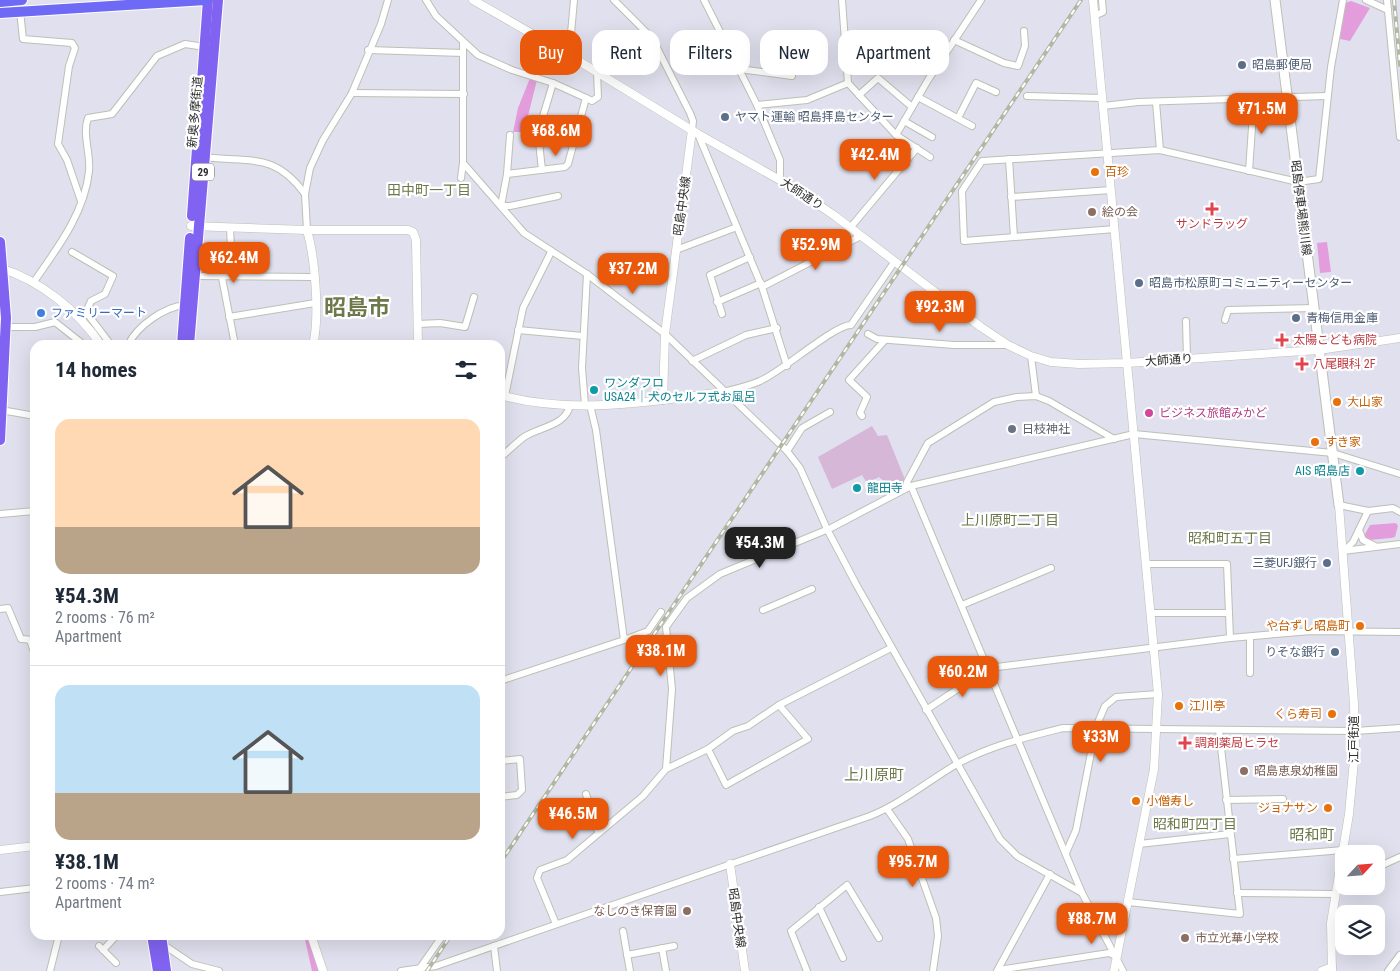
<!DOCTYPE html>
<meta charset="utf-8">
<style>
body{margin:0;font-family:"Roboto Condensed","Noto Sans JP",sans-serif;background:#f6f6f7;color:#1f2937;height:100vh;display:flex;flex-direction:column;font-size:19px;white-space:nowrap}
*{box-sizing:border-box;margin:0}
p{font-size:16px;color:#747a83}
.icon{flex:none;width:28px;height:28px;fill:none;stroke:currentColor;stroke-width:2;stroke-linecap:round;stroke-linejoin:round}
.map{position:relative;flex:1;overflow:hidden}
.panel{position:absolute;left:30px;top:340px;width:475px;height:600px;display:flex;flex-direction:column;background:#fff;border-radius:15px;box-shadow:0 5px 20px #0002}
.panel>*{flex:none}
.banner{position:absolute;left:520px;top:30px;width:475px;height:45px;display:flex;gap:10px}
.needle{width:32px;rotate:64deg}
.fabs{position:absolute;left:1335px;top:845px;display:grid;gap:10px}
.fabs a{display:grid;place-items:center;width:50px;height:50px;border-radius:10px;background:#fff;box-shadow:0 5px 20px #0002;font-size:25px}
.price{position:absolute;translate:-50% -42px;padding:0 11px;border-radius:10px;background:#ea580c;color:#fff;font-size:16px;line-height:32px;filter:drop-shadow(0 1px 2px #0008)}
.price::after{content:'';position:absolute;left:50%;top:30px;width:15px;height:11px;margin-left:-8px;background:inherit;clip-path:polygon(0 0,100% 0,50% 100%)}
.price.active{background:#222;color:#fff}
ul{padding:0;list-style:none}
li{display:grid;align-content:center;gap:10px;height:265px;padding:0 25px}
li+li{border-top:1px solid #e0e1e3}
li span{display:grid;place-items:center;height:155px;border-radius:15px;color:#555}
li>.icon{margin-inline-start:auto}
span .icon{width:90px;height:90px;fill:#fffc;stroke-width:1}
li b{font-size:21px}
h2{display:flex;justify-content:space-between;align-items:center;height:60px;padding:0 25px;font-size:21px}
.tag{padding:0 18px;border-radius:15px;background:#fff;box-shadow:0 5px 20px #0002;font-size:18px;line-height:45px}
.tag.active{background:#ea580c;color:#fff}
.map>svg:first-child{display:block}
.green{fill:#e49ddc}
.cemetery{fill:#d6b7d8}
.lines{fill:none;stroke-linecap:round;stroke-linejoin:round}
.minor-casing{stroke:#bdc0b3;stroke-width:8}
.tertiary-casing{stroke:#bdc0b3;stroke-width:9}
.secondary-casing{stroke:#bdc0b3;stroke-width:11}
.primary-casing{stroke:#fff;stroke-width:12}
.trunk-casing{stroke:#fff;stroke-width:12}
.minor{stroke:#fff;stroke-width:6}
.tertiary{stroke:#fff;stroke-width:8}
.secondary{stroke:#fff;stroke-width:9}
.primary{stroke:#8063f0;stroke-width:10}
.trunk{stroke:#6e6af6;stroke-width:10}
.rail-casing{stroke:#b1b7a2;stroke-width:4}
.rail{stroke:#fff;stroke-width:2;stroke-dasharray:5.5;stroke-linecap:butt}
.service-dot{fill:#5c6f8a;stroke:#fff;stroke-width:2}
.food-dot{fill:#e8710a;stroke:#fff;stroke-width:2}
.health-dot{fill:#e0444e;stroke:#fff;stroke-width:2}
.education-dot{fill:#8d6e63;stroke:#fff;stroke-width:2}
.shop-dot{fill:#3f7fe0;stroke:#fff;stroke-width:2}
.culture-dot{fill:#0f9aa8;stroke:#fff;stroke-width:2}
.hotel-dot{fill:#d1479c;stroke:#fff;stroke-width:2}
.worship-dot{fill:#6b7280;stroke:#fff;stroke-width:2}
.labels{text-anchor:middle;stroke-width:4.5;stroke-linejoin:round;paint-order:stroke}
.shield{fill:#fff;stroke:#6c6c6c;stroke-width:1}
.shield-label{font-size:11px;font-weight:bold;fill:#2d2d2d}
.service-label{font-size:12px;fill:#4e5e75;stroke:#fff;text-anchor:start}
.street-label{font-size:12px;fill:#2d2d2d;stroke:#fff}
.food-label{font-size:12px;fill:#c56008;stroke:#fff;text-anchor:start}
.education-label{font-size:12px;fill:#785e54;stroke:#fff;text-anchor:start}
.health-label{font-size:12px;fill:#be3a42;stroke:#fff;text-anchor:start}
.shop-label{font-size:12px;fill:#366cbe;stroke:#fff;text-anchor:start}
.culture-label{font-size:12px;fill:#0d838f;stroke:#fff;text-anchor:start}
.hotel-label{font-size:12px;fill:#b23c85;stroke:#fff;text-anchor:start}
.worship-label{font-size:12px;fill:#5b616d;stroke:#fff;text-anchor:start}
.neighbourhood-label{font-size:14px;fill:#6c794a;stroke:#fff}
.quarter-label{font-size:15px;fill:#6c794a;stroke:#fff}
.town-label{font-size:22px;font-weight:bold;fill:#6c794a;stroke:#fff}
</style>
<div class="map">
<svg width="1400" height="971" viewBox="0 0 1400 971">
<rect width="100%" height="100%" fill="#e0e0ee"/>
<g class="green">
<polygon points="1351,1 1370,8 1350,41 1340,39 1345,3"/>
<polygon points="530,78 537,80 524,132 513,132 518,108"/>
<polygon points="1327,242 1331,272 1320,273 1317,243"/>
<polygon points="1396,523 1398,526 1395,537 1391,538 1369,540 1364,536 1370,525"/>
<polygon points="304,935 307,935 320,971 312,971"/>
</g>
<polygon class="cemetery" points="872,426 878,436 887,435 906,482 904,488 891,494 885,482 879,477 867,483 862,475 832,489 818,457"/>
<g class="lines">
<g class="minor-casing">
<g id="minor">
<polyline points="426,0 436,16 478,55 512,70 553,83 586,98"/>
<polyline points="614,0 652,38 690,113 693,121 692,130"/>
<polyline points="704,0 757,105 780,160 780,180"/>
<polyline points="842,0 848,83 896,135 930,157"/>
<polyline points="1366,0 1388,10"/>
<polyline points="1387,0 1400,137"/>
<polyline points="20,11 23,39 72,43 75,48 69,66 58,144 67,160 81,201"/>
<polyline points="1094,16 1103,12 1102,0"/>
<polyline points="954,40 1004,63 1018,66 1025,46 1024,31"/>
<polyline points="463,43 463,163 524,233 587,274 665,334 787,451 800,468 827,529 856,584 1000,839 1017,856 1082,893"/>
<polyline points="368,50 463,53"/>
<polyline points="569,55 574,0"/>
<polyline points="739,69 792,76"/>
<polyline points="352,93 464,94"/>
<polyline points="859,95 878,78 912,107"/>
<polyline points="1027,96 1102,98"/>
<polyline points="918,97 972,126"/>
<polyline points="1156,102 1160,150"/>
<polyline points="757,105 807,100 848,83"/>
<polyline points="1103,106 1138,102 1327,96"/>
<polyline points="958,118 976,83 996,92"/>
<polyline points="904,121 932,137"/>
<polyline points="698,134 762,287 787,366"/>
<polyline points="896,135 928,80 981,0"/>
<path d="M204,157C251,163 274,152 305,194"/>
<polyline points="1009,159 1014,237"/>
<polyline points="542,170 538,133 553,83"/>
<polyline points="1249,171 1254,98"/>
<polyline points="507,174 510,135"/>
<polyline points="461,178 463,163"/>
<polyline points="1011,197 1111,190"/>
<polyline points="501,206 507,174 565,167 568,164 586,98 592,101 598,97 597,72"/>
<polyline points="501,206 510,206 558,196"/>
<polyline points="230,228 231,249 222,278 235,345"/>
<polyline points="850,228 917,148"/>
<polyline points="1115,229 964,241 962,191 982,161 1160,150 1298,182 1319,179 1331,67 1343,0"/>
<polyline points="307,230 305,194 310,168 323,140 352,93 381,24 388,0"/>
<polyline points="676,250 737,227"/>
<polyline points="72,252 113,276 105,294 91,301 86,312 111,345"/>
<polyline points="194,276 313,277"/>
<path d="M33,283C56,250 85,213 89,171C91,155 82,134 88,118L112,114L157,56L185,44L205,47"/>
<polyline points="762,287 861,236"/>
<polyline points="717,302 761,283"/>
<polyline points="722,314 710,275 750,257"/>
<polyline points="229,317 315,303"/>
<polyline points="1225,320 1228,310 1314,308"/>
<polyline points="1186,321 1187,358"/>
<polyline points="418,324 440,323 465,327 474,297"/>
<polyline points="6,327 35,327 55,322 84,345"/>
<polyline points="518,330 583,336"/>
<polyline points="868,334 877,339 954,345 1008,345"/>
<path d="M128,345C137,326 164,307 185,305"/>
<polyline points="1031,356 1036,396"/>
<polyline points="692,361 746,335 777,328"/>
<path d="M723,392C735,389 749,386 760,381C783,371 834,325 851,325L895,261"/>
<polyline points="505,396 523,308 551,252"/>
<polyline points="585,405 582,368 587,274"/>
<polyline points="1,410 35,416"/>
<polyline points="862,416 860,413 867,397 849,380 885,340"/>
<polyline points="787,451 802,428 830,412"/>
<path d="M500,458C508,451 516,443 524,437C539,427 566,426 570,405"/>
<polyline points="911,486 1082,893 1123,971"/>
<polyline points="907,488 907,482 928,443 994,402 1017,397 1036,396 1049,401 1114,439"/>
<polyline points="1339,505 1368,511 1393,508 1400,512"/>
<polyline points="0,514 35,511"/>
<polyline points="1359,530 1363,540 1375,546"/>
<polyline points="1345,550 1353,542 1368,511"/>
<polyline points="1343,551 1400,544"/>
<polyline points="1147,564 1227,564 1230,638"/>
<polyline points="962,605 1051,568"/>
<polyline points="0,609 8,608 21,639 35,640"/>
<polyline points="763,610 812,589"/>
<polyline points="1151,613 1229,613"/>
<polyline points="1250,637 1250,673"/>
<polyline points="30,640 35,655"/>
<polyline points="624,640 648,631 661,612"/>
<polyline points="500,681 624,640 596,430 590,405"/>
<polyline points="926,710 989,668 1230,638 1311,631 1400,632"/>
<polyline points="708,749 726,785 808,739 779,705"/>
<polyline points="500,761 520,759 522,790 517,795 500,797"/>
<polyline points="666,769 672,689 666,627 687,598 720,574 831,528 911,486 1134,434 1333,453 1400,474"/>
<polyline points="586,794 598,832"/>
<polyline points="1226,800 1283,799"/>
<polyline points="887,809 908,839 936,918 938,936 933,971"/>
<polyline points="1139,844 1230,834"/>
<polyline points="1066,853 1076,830 1096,727 1105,706 1116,697 1158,694"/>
<polyline points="1233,859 1343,850"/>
<polyline points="1376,868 1400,857"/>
<polyline points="0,892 35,888"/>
<polyline points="1237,893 1335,894"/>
<polyline points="1128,902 1240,914 1219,730"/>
<polyline points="819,907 843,958"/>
<polyline points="556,924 537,878 540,870 567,860 643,796 666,769 708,749 733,731 748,726 779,705 891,648"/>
<polyline points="623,931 630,971"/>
<polyline points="161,943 192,964 219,971"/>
<polyline points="99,946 116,963"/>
<polyline points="494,946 497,971"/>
<polyline points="662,948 666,971"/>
<polyline points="103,950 117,935"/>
<polyline points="627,955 674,946"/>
<polyline points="420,968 443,935"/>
<polyline points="998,970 1109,953 1116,956"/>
<polyline points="50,971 59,935"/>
<path d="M401,971L436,966L870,816C902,803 928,781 957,764C989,746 1027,737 1063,728L1355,731L1400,728"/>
<polyline points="807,971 791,931 847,885 879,938"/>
<polyline points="997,971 1050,874"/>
<polyline points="1388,971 1400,955"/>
</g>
</g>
<g class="tertiary-casing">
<g id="tertiary">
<polyline points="473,0 569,55 698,134 794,188 835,216 981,327 1008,345 1031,356 1051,362 1079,364 1127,363 1319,350 1400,338"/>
<polyline points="1093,0 1158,694 1154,769 1114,971"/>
<polyline points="191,226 307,230 408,230 413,232 416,240 418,345"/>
<path d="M307,230C315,258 320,316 313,345"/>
<path d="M0,268C40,280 78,311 101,345"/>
<path d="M500,395C572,415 651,402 723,392"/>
<polyline points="663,400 665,334 692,130"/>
<polyline points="0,850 35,846"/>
<polyline points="730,864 745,971"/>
<polyline points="311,935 323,971"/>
<polyline points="1322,971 1332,967"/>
<polyline points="1332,971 1331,923 1349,814 1355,750 1354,704 1339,505"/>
</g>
</g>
<g class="secondary-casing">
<polyline id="secondary" points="1275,0 1339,505"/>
</g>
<g class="primary-casing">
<g id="primary">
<polyline points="192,216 208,0"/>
<polyline points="0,242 6,318 0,440"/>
<polyline points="182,345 190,238"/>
<polyline points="189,345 218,0"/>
<polyline points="152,935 158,971"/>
<polyline points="161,935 166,971"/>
</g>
</g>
<g class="trunk-casing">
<g id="trunk">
<polyline points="0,2 22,0"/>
<polyline points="0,13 206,0"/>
</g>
</g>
<use href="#minor" class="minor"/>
<use href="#tertiary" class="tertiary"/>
<use href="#secondary" class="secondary"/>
<use href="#primary" class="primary"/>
<use href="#trunk" class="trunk"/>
<g class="rail-casing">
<g id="rail">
<polyline points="1394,0 1400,65"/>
<polyline points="500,863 1081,0"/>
<polyline points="427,971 451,935"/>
</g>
</g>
<use href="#rail" class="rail"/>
</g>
<g class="service-dot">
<circle cx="1242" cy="65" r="5"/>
<circle cx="725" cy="117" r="5"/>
<circle cx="1139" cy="283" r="5"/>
<circle cx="1296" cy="318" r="5"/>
<circle cx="1327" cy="563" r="5"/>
<circle cx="1335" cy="652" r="5"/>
</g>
<g class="food-dot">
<circle cx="1095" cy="172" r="5"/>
<circle cx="1337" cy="402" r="5"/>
<circle cx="1315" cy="442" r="5"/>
<circle cx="1360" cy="626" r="5"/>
<circle cx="1179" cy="706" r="5"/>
<circle cx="1332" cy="714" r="5"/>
<circle cx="1136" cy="801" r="5"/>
<circle cx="1328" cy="808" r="5"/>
</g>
<g class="health-dot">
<path d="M1209.5 201.5h5v5h5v5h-5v5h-5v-5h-5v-5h5z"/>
<path d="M1279.5 332.5h5v5h5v5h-5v5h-5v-5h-5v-5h5z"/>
<path d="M1299.5 356.5h5v5h5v5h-5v5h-5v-5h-5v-5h5z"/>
<path d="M1182.5 735.5h5v5h5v5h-5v5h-5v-5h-5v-5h5z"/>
</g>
<g class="education-dot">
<circle cx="1092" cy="212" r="5"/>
<circle cx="1244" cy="771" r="5"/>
<circle cx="687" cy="911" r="5"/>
<circle cx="1185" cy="938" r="5"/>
</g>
<circle class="shop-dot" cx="41" cy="313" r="5"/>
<g class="culture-dot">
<circle cx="594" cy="390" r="5"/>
<circle cx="1360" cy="471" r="5"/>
<circle cx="857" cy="488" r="5"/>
</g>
<circle class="hotel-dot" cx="1149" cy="413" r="5"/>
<circle class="worship-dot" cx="1012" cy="429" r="5"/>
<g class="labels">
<rect class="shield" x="192" y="163.5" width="22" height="17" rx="4"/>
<g class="shield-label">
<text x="203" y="176">29</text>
</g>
<g class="service-label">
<text x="1252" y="69">昭島郵便局</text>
<text x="735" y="121">ヤマト運輸 昭島拝島センター</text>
<text x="1149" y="287">昭島市松原町コミュニティーセンター</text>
<text x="1306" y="322">青梅信用金庫</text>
<text x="1317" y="567" text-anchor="end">三菱UFJ銀行</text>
<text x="1325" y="656" text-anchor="end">りそな銀行</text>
</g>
<g class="street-label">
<text transform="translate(195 112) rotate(-85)" y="4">新奥多摩街道</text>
<text transform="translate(802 194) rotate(33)" y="4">大師通り</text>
<text transform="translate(682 206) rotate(-82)" y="4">昭島中央線</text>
<text transform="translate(1301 208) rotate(83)" y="4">昭島停車場熊川線</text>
<text transform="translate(1169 360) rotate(-4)" y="4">大師通り</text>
<text transform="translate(1354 739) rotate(-90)" y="4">江戸街道</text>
<text transform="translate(737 918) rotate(82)" y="4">昭島中央線</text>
</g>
<g class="food-label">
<text x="1105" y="176">百珍</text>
<text x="1347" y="406">大山家</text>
<text x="1325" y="446">すき家</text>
<text x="1350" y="630" text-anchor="end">や台ずし昭島町</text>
<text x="1189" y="710">江川亭</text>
<text x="1322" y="718" text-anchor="end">くら寿司</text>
<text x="1146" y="805">小僧寿し</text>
<text x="1318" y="812" text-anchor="end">ジョナサン</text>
</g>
<g class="education-label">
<text x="1102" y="216">絵の会</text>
<text x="1254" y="775">昭島恵泉幼稚園</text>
<text x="677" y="915" text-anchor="end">なしのき保育園</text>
<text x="1195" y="942">市立光華小学校</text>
</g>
<g class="health-label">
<text x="1212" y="228" text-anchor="middle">サンドラッグ</text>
<text x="1293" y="344">太陽こども病院</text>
<text x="1313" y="368">八尾眼科 2F</text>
<text x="1195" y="747">調剤薬局ヒラセ</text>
</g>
<g class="shop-label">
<text x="51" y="317">ファミリーマート</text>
</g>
<g class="culture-label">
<text x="604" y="387">ワンダフロ<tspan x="604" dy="14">USA24｜犬のセルフ式お風呂</tspan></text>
<text x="1350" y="475" text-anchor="end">AIS 昭島店</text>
<text x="867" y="492">龍田寺</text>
</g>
<g class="hotel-label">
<text x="1159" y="417">ビジネス旅館みかど</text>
</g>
<g class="worship-label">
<text x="1022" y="433">日枝神社</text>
</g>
<g class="neighbourhood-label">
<text x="429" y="195">田中町一丁目</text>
<text x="1010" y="525">上川原町二丁目</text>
<text x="1230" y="543">昭和町五丁目</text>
<text x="1195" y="829">昭和町四丁目</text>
</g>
<g class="quarter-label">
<text x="874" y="780">上川原町</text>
<text x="1312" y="840">昭和町</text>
</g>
<g class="town-label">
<text x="357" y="315">昭島市</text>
</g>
</g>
</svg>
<div class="fabs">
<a><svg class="needle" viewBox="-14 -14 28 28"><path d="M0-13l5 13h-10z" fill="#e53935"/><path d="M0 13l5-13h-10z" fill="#747a83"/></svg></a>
<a><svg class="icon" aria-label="layers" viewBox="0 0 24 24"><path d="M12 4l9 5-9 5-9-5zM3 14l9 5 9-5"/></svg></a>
</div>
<b class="price" style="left:1262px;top:135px">¥71.5M</b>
<b class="price" style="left:556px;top:157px">¥68.6M</b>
<b class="price" style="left:875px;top:181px">¥42.4M</b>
<b class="price" style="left:816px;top:271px">¥52.9M</b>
<b class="price" style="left:234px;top:284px">¥62.4M</b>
<b class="price" style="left:633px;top:295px">¥37.2M</b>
<b class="price" style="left:940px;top:333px">¥92.3M</b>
<b class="price active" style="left:760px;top:569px">¥54.3M</b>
<b class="price" style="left:661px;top:677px">¥38.1M</b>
<b class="price" style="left:963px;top:698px">¥60.2M</b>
<b class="price" style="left:1101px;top:763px">¥33M</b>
<b class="price" style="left:573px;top:840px">¥46.5M</b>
<b class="price" style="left:913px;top:888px">¥95.7M</b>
<b class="price" style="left:1092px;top:945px">¥88.7M</b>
<div class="banner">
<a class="tag active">Buy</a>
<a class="tag">Rent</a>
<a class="tag">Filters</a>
<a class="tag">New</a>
<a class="tag">Apartment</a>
</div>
<section class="panel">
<h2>14 homes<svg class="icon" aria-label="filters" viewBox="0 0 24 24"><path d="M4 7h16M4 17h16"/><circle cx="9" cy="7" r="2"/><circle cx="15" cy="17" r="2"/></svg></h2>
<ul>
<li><span style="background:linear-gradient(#ffd9b3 70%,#b9a48a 0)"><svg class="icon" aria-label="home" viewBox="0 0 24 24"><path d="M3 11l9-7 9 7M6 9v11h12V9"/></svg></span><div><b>¥54.3M</b><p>2 rooms · 76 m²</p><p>Apartment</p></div></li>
<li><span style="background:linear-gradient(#bfe0f5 70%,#b9a48a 0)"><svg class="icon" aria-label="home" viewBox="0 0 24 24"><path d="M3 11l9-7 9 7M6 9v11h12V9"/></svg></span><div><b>¥38.1M</b><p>2 rooms · 74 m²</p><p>Apartment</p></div></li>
</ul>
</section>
</div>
